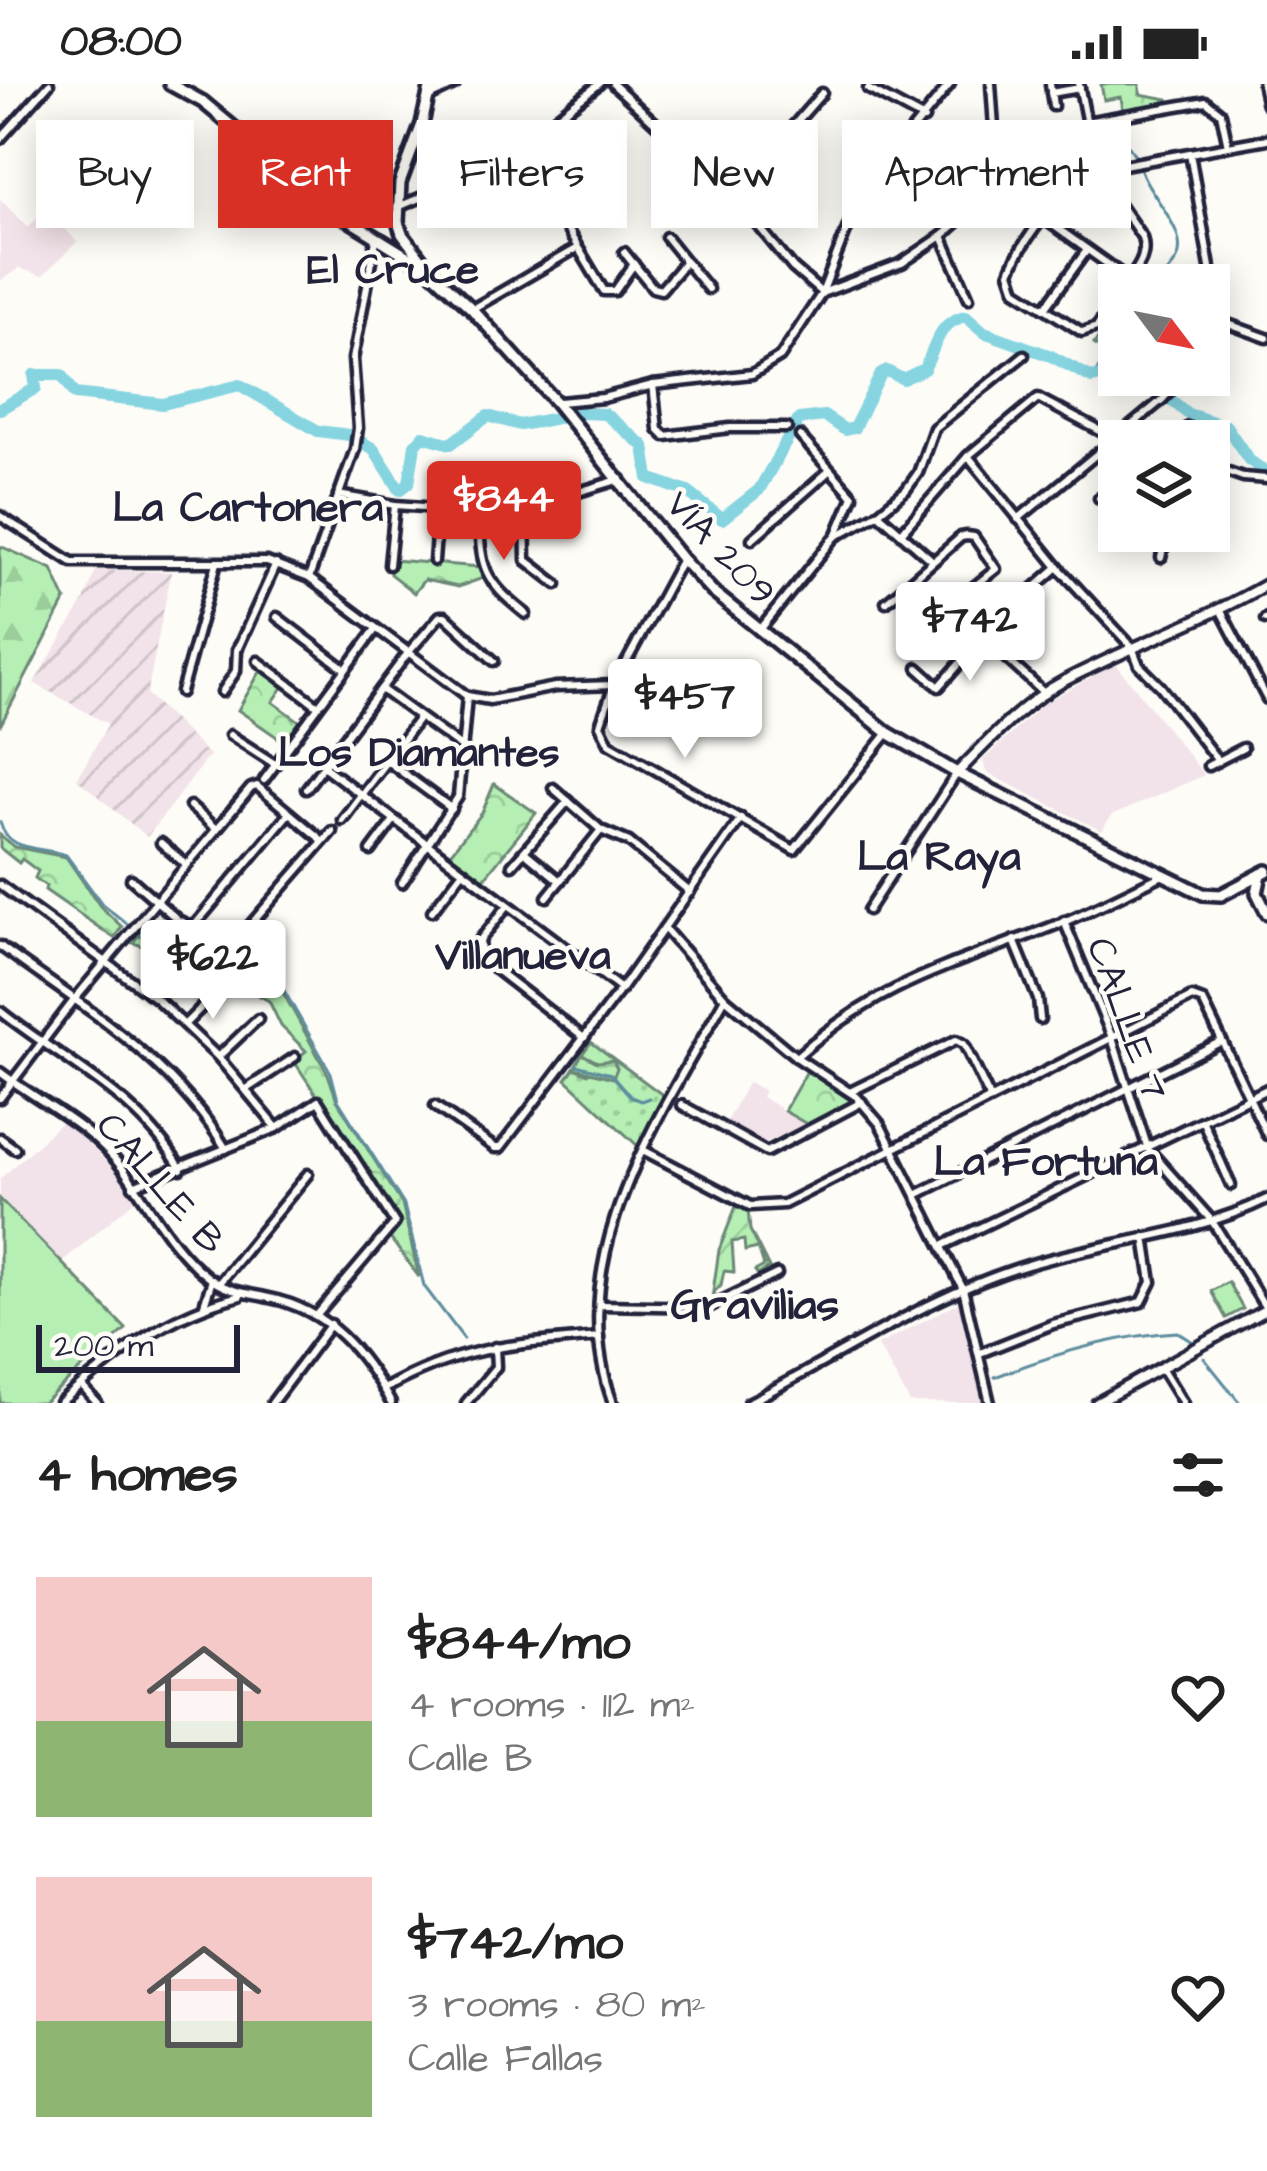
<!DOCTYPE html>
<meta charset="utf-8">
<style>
body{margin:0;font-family:"Architects Daughter",sans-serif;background:#f2f2f2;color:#222;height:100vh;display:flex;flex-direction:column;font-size:45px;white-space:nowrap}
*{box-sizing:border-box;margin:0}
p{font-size:39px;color:#767676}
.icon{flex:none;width:66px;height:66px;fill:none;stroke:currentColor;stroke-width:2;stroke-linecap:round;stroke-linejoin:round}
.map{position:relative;height:1319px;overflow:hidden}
.side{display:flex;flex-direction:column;background:#fff;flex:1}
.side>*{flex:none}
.guide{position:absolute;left:36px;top:36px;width:1197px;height:108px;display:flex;gap:24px}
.needle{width:78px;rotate:122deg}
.buttons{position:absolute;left:1098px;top:180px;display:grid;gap:24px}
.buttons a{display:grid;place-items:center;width:132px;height:132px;border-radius:0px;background:#fff;box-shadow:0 6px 30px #0003;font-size:60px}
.scale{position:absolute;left:36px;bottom:30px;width:204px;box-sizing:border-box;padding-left:12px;border:6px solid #22223b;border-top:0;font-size:33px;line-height:42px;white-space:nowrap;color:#22223b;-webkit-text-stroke:9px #fdfcf7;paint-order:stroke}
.price{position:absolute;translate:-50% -102px;padding:0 27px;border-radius:12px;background:#fff;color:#222;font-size:39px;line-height:78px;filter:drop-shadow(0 3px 6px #0008)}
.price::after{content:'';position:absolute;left:50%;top:72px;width:36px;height:27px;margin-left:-18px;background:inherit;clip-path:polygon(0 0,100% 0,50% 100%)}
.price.current{background:#d93025;color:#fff}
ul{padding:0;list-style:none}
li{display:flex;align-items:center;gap:36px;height:300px;padding:0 36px}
li span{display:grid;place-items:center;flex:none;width:336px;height:240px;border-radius:0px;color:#555}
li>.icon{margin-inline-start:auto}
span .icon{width:144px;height:144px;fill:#fffc;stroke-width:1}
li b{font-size:51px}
h2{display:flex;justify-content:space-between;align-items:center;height:144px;padding:0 36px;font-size:51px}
.chip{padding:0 42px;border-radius:0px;background:#fff;box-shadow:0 6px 30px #0003;font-size:42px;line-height:108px}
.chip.current{background:#d93025;color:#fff}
.status{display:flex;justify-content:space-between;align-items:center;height:84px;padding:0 60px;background:#fff;direction:ltr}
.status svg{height:33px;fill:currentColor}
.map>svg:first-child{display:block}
.built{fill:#f2e2e9}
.industrial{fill:url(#industrial-furrows)}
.grass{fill:url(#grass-dots);stroke:#6c8877;stroke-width:3}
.forest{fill:url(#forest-firs);stroke:#6c8877;stroke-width:3}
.park{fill:url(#park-crowns);stroke:#6c8877;stroke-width:3}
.garden{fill:url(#garden-furrows);stroke:#6c8877;stroke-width:3}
.pitch{fill:#b5efb3;stroke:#6c8877;stroke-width:3}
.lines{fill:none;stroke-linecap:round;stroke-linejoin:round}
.stream{stroke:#5d8d9e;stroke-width:3}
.river{stroke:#85d4e0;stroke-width:12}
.minor-casing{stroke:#22223b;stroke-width:15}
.tertiary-casing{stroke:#22223b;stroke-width:16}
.secondary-casing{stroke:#22223b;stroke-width:18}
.minor{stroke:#fdfcf7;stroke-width:6}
.tertiary{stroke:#fdfcf7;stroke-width:8}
.secondary{stroke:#fdfcf7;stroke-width:9}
.labels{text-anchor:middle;stroke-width:9;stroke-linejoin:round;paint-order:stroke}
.street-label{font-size:39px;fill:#22223b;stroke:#fdfcf7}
.neighbourhood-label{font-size:42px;font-weight:bold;fill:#22223b;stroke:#fdfcf7}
.quarter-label{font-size:45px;font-weight:bold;fill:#22223b;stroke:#fdfcf7}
</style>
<div class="status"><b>08:00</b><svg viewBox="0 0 49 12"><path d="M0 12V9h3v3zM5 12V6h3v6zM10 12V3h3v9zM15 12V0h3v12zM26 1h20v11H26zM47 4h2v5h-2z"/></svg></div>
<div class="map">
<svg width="1267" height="1319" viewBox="0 0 1267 1319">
<defs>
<pattern id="industrial-furrows" width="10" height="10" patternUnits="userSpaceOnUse" patternTransform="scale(3)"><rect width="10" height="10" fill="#f2e2e9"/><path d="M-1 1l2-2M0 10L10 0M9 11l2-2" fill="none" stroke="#cfc2c9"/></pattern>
<pattern id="grass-dots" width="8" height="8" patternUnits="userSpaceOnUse" patternTransform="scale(3)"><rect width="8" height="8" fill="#b5efb3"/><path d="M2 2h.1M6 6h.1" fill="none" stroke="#9bcd9b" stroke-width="1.8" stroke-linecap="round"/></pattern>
<pattern id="forest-firs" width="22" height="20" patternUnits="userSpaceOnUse" patternTransform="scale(3)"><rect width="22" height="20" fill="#b5efb3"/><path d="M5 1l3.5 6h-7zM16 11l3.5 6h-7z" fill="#9bcd9b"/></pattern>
<pattern id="park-crowns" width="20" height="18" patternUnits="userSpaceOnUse" patternTransform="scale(3)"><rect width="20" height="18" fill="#b5efb3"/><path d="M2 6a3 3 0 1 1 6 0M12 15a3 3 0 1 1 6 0" fill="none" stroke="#9bcd9b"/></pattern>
<pattern id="garden-furrows" width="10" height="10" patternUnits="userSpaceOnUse" patternTransform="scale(3)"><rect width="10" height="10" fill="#b5efb3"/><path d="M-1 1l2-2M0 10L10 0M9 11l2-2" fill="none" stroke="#9bcd9b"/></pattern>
</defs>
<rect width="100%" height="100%" fill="#fdfcf7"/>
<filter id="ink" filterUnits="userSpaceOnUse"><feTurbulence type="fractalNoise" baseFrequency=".00833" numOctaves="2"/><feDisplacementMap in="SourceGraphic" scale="24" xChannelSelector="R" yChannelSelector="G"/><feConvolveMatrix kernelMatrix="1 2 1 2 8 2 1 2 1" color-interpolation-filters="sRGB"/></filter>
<g filter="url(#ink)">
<g class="built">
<polygon points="0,115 28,143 47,125 77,158 42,192 19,184 0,197"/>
<polygon points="1116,580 1204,691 1111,732 1102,747 986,688 983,676 1044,619"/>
<polygon points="748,998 764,1007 761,1013 807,1040 760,1061 723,1043"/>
<polygon points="64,1036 115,1087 135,1116 62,1178 0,1112 0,1095"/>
<polygon points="960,1218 983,1319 910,1319 878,1261"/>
</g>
<polygon class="industrial" points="96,486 171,488 147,610 209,671 147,753 77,695 108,640 34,599 84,517"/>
<polygon class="grass" points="591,958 664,1012 639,1063 566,995 574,984 588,990 597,978 582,970"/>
<g class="forest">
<polygon points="0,462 52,485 66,516 0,642"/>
<polygon points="582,970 597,978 613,976 617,984 613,994 574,984"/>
</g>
<g class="park">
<polygon points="1101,0 1140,0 1140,10 1168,15 1168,18 1123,26 1121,13 1104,16"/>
<polygon points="393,476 480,483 483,494 458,503 424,496 414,509 390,490"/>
<polygon points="261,586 284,602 273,618 302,639 287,660 238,626"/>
<polygon points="494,700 536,729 482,797 449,771 482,729"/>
<polygon points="0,751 15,763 66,773 100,822 122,843 114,854 45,806 46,802 35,794 38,787 22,775 19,779 0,764"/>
<polygon points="138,852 181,862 238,883 281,905 328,990 337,1016 402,1120 419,1193 390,1154 399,1143 400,1137 294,977 306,967 281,942 269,917 230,895 220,904 188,873 180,881 164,869 133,859"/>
<polygon points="807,987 853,1018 807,1040 784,1027"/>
</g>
<polygon class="garden" points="737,1120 748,1126 750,1146 769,1184 758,1191 755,1187 764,1182 758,1164 745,1167 744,1156 732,1158 734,1188 724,1187 721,1201 714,1208 716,1213 712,1214 719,1166"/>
<g class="pitch">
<polygon points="1119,223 1119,276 1094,260"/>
<polygon points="0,1115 126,1245 43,1319 0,1319"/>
<polygon points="1228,1198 1243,1225 1226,1234 1211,1207"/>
</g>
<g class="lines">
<g class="stream">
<path d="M1111,38C1117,54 1130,60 1137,75"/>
<path d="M1141,86C1149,112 1192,149 1176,177C1171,186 1162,193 1156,201"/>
<polyline points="1092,294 1101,281"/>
<path d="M0,738C8,769 40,762 66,771L102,820L141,851L180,859L282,903L331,989L338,1016L404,1121L424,1202L464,1255"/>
<polyline points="576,981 611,990 631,1013 641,1017 649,1014"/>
<polyline points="1204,1274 1240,1319"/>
<path d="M995,1293C1053,1270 1116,1251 1178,1248L1193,1258"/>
</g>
<g class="river">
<polyline points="1141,291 1188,330 1226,342 1249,376 1267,389"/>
<path d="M0,325L36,304L34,291H62L75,310L163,320L240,301L318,347L349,351L374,365L400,406L409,399L415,361L423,352L451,360L488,332L520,341L583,329L605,330L644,362L649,394L688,408L722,435L759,406L799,335L824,332L845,346L854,344L881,290L887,287L903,295L924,285C937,262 937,238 966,232L984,248L1051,272L1092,294L1119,288"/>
</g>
<g class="minor-casing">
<g id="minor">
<polyline points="613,0 733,111 793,184 822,209 902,179 942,152 998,102 991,0"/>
<polyline points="1050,0 1053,22"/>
<path d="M1079,0L1096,86L1142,153C1148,174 1137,184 1126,201"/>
<polyline points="868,5 924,35"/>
<polyline points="1051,9 1080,4"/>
<polyline points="1086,38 1206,17 1221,29 1228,62"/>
<polyline points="0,55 49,0"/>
<polyline points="522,60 549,115 604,207 615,207 634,180"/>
<polyline points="1190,69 1214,206 1209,231"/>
<polyline points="998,102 1137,201"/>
<polyline points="733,111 822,9"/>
<polyline points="398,123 458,98 522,60 599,0"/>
<polyline points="942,152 969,214"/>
<polyline points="666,153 708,205"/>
<polyline points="624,168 653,204 661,206 685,178"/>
<path d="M1119,211L1097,243L1082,248L1016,206L1010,188C1022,156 1065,100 1096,86L1267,55"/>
<polyline points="1045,224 1087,166"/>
<polyline points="472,225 577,164"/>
<polyline points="1209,233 1267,254"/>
<polyline points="653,301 658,345 665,352 730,344 787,344"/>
<polyline points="559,318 603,314 653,301 752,290 780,273 822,209 861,109 950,0"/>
<polyline points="800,352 853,412 837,450"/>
<polyline points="1185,357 1188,343"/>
<polyline points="968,372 1058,483 1132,563 1139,581 1161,603 1218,677"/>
<polyline points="1209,381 1243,393 1267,395"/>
<polyline points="338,411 395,421 509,429 621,395"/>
<polyline points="1099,414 1119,427"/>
<polyline points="525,427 526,476 557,500"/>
<path d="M479,429C480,484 483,496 526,530"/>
<polyline points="878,429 906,406 918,389 934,344 1024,271"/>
<polyline points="0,432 72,478 267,478 309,494 467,612 490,616 555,603 614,601"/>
<polyline points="1018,435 1162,316 1185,291"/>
<polyline points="901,449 933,477"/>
<polygon points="967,452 974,453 996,485 936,533 903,504 961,453"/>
<polyline points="752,455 829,387"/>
<polyline points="1161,474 1167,447"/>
<polyline points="682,475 614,601 600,641 609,659 794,766 888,649"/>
<polyline points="434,477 438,427"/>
<polyline points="389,481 395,421"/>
<polyline points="309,494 355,365 358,344 353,275 376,156"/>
<polyline points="886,518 903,504"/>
<polyline points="1008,526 1031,540"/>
<polyline points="1221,527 1267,615"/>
<polyline points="277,533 345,585"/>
<polyline points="1265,535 1267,534"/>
<polyline points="995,538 1058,483"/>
<polyline points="759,547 835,453 878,429 901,449 968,372 1038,314 1119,357"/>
<polyline points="258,577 317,621"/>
<polyline points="918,584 939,603 983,553 1045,610"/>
<polyline points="381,605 464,665"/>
<polyline points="181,608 217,479"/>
<polyline points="222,608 236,587 237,566 276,480"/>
<polyline points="230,651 275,680"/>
<polyline points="387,677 452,725"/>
<polyline points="323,682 621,905"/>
<polyline points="1208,682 1243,664"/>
<polyline points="264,696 375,546"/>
<polyline points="553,704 601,746 629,758 690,808"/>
<polyline points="306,705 407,570 440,532 445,532 494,577"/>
<polyline points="190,722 216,745"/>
<polyline points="342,736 419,634"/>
<polyline points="161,759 185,780"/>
<polyline points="371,767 394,736"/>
<polyline points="526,769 560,797"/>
<polyline points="512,781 568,717"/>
<polyline points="131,795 178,836 232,862 332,747"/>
<polyline points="402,799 458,713 467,612"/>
<polyline points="0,801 158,916 218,973 277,1044"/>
<polyline points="547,813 601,746"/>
<polyline points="508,821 480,856 481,867 495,885 584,954"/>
<polyline points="868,826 957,689"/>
<polyline points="432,827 463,787"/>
<polyline points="1064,837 1111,951 1148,1065 1212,1137 1267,1226"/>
<polyline points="193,843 289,729"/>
<polyline points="664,844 725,914 796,973 857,1013 880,1040 963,1205 990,1319"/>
<polyline points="1014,856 1038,915 1040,935"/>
<path d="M0,862C83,923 173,976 226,1065"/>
<polyline points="148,909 173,877"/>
<path d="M0,927C64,978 138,1011 181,1085"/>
<polyline points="185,940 219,906"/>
<polyline points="218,973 258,935"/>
<path d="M796,973C882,896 958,880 1061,839C1095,825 1129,807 1163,791"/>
<path d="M0,988C42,1020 91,1042 123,1085C151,1123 171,1165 209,1194C228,1208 247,1209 269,1214C329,1226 363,1268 391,1319"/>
<polyline points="248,1004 295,973"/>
<polyline points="850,1008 956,956 964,960 990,1014"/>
<polyline points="0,1014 74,916 251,704 257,702 323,757"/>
<polyline points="682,1021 767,1068 862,1018"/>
<polyline points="435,1022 495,1064 500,1064 621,905 741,734"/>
<polyline points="1203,1038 1231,1101"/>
<polyline points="0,1054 15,1065"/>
<polyline points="643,1066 750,1122 784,1120 1192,913 1203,917 1267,1051"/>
<polyline points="133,1102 277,1044 318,1017 395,1139 317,1231"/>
<polyline points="918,1110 1220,958"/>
<polyline points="944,1161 1267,1005"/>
<polyline points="219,1199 308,1090"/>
<polyline points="204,1221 212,1196"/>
<polyline points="600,1221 709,1223 777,1190"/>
<polyline points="980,1269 1053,1240 1142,1218 1152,1198 1145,1153"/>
<polyline points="1162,1285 1183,1319"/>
<polyline points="81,1301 97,1319"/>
<path d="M384,1305C464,1261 511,1261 599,1253"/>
<path d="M60,1319C115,1271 169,1229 240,1212"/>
<polyline points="272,1319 331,1240"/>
<polyline points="466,1319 496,1283 495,1263"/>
<path d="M613,1319C560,1175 659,1034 725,914"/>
<path d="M748,1319C840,1272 929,1211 1028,1181C1107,1157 1193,1152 1267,1115"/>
</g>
</g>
<g class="tertiary-casing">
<g id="tertiary">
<polyline points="1263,0 1267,19"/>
<polyline points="430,12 455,0"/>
<path d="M957,689C988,657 1024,618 1064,597C1131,562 1201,538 1267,500"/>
<polyline points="1097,1319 1267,1225"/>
</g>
</g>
<g class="secondary-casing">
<g id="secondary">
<polyline points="170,0 203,18 334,127 423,182"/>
<polyline points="431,0 422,40 400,99 398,138 402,150 428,184 472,225 556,318 682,475 713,508 888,649 957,689 1203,810 1221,811 1267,787"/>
<polyline points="1261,790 1257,809 1267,829"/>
</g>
</g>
<use href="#minor" class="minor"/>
<use href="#tertiary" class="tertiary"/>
<use href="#secondary" class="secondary"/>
</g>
</g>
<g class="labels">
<g class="street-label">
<text transform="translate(722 463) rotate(47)" y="14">VÍA 209</text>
<text transform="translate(1129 934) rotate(70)" y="14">CALLE 7</text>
<text transform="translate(162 1098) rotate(49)" y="14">CALLE B</text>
</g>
<g class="neighbourhood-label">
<text x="393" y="199">El Cruce</text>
<text x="248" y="437">La Cartonera</text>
<text x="419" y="682">Los Diamantes</text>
<text x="939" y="786">La Raya</text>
<text x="523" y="885">Villanueva</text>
<text x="1046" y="1091">La Fortuna</text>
</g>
<g class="quarter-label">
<text x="755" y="1235">Gravilias</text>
</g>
</g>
</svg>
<div class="buttons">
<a><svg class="needle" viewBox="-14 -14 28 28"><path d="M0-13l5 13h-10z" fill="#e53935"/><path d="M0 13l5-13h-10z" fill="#767676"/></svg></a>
<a><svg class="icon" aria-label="layers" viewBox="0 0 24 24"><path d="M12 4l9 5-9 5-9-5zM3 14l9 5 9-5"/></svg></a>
</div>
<div class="scale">200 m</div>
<b class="price current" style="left:504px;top:479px">$844</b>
<b class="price" style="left:970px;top:600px">$742</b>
<b class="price" style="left:685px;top:677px">$457</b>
<b class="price" style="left:213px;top:938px">$622</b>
<div class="guide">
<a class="chip">Buy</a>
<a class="chip current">Rent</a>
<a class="chip">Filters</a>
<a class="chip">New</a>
<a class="chip">Apartment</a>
</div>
</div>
<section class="side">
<h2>4 homes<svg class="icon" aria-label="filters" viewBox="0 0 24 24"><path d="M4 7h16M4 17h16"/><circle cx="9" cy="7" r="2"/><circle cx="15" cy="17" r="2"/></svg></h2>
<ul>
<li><span style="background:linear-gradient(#f6c9c9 60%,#8fb573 0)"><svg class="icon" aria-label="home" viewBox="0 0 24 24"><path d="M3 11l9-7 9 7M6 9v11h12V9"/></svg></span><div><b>$844/mo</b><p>4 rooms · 112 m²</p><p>Calle B</p></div><svg class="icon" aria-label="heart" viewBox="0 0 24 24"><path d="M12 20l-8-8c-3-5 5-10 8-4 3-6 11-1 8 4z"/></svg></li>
<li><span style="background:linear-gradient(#f6c9c9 60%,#8fb573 0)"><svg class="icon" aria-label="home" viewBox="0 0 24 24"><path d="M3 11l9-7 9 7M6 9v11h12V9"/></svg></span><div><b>$742/mo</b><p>3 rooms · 80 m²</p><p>Calle Fallas</p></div><svg class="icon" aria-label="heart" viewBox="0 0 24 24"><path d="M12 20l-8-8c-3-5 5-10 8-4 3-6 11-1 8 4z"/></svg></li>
</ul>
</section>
